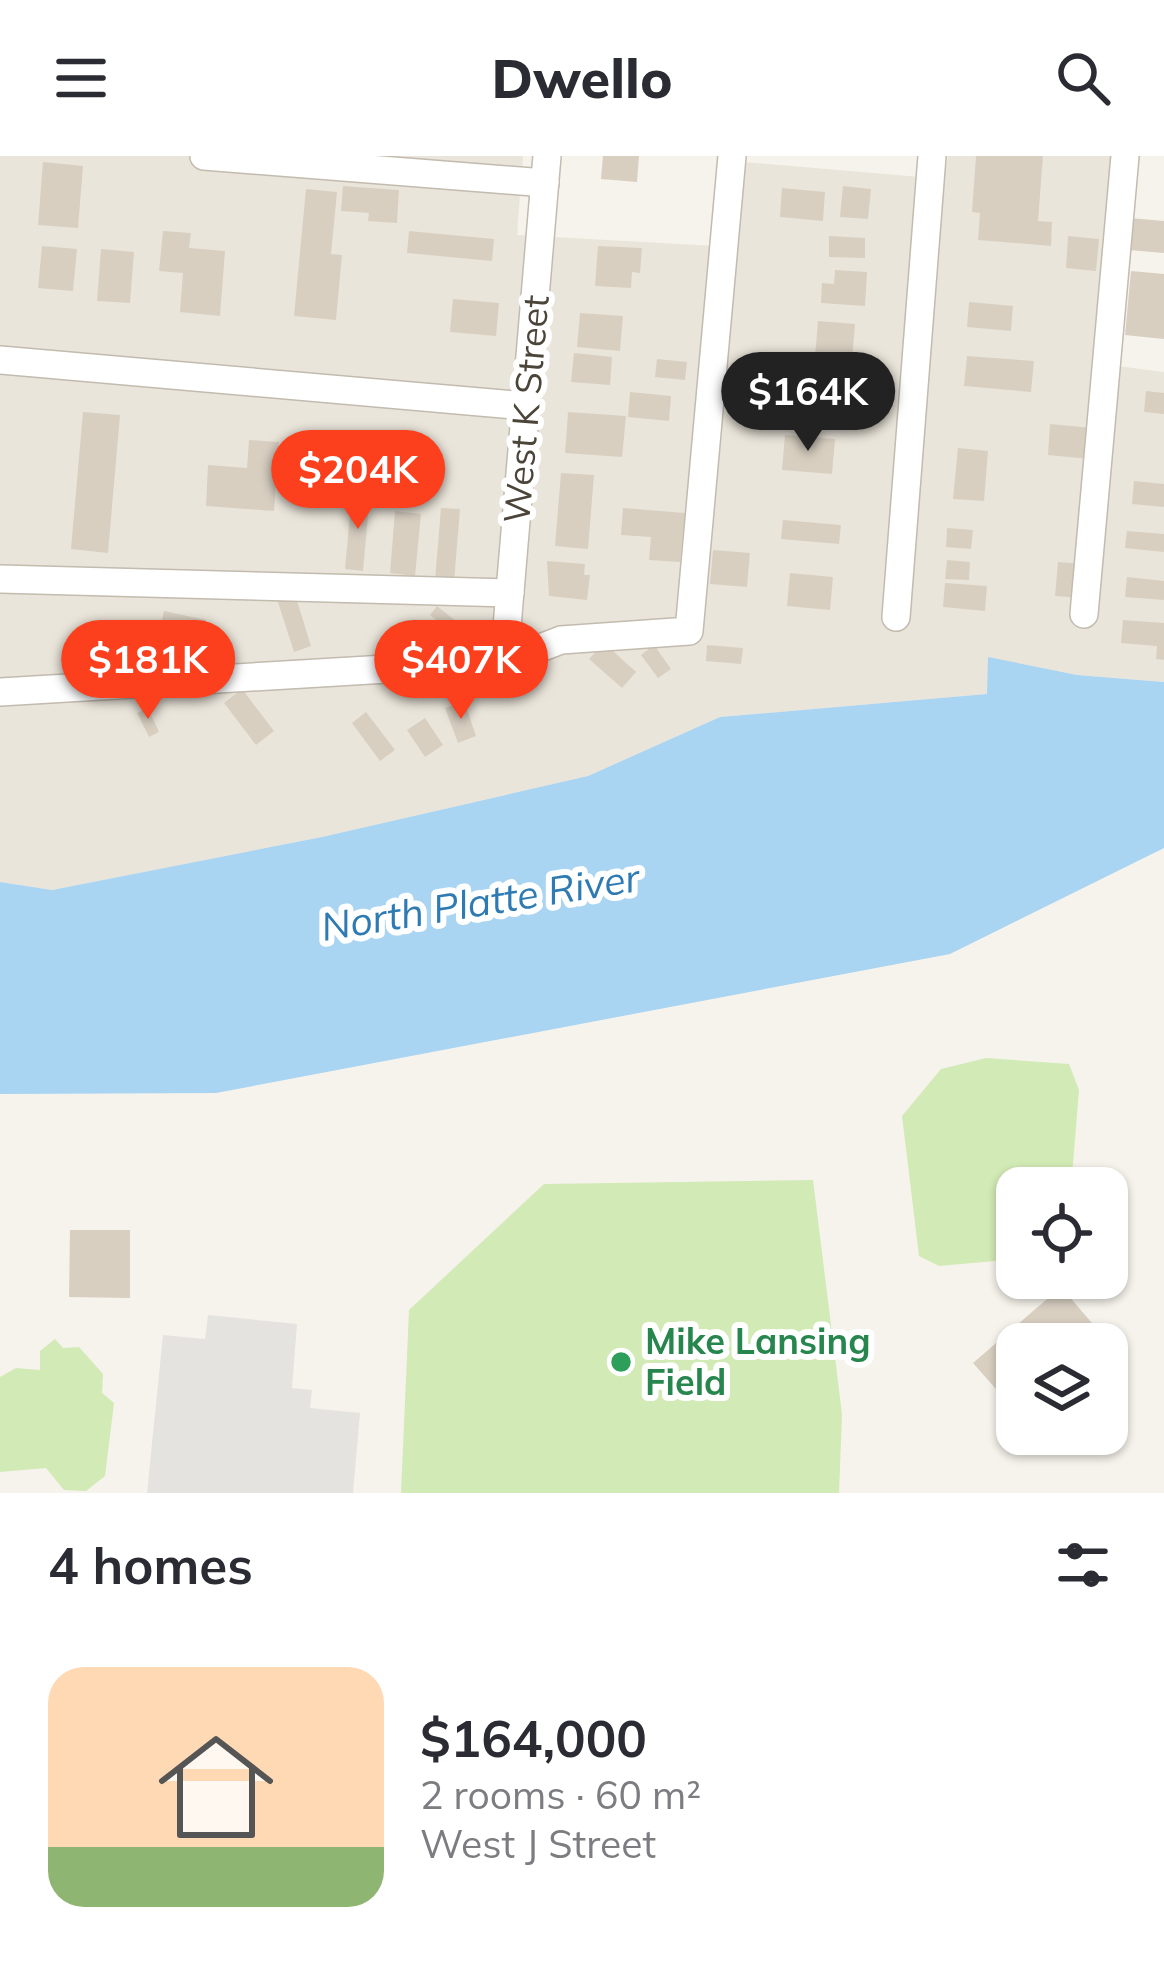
<!DOCTYPE html>
<meta charset="utf-8">
<style>
body{margin:0;font-family:Mulish,sans-serif;background:#f7f7f7;color:#2b2b33;height:100vh;display:flex;flex-direction:column;font-size:45px;white-space:nowrap}
*{box-sizing:border-box;margin:0}
p{font-size:39px;color:#7c7c81}
.icon{flex:none;width:66px;height:66px;fill:none;stroke:currentColor;stroke-width:2;stroke-linecap:round;stroke-linejoin:round}
.map{position:relative;height:1337px;overflow:hidden}
.drawer{display:flex;flex-direction:column;background:#fff;flex:1}
.drawer>*{flex:none}
.controls{position:absolute;left:996px;top:1011px;display:grid;gap:24px}
.controls a{display:grid;place-items:center;width:132px;height:132px;border-radius:24px;background:#fff;box-shadow:0 3px 9px #0004;font-size:60px}
.price{position:absolute;translate:-50% -102px;padding:0 27px;border-radius:42px;background:#fc3f1d;color:#fff;font-size:39px;line-height:78px;filter:drop-shadow(0 3px 6px #0008)}
.price::after{content:'';position:absolute;left:50%;top:72px;width:36px;height:27px;margin-left:-18px;background:inherit;clip-path:polygon(0 0,100% 0,50% 100%)}
.price.current{background:#222;color:#fff}
ul{padding:0;list-style:none}
li{display:flex;align-items:center;gap:36px;height:300px;padding:0 48px}
li+li{border-top:3px solid #e1e1e2}
li span{display:grid;place-items:center;flex:none;width:336px;height:240px;border-radius:36px;color:#555}
li>.icon{margin-inline-start:auto}
span .icon{width:144px;height:144px;fill:#fffc;stroke-width:1}
li b{font-size:51px}
h2{display:flex;justify-content:space-between;align-items:center;height:144px;padding:0 48px;font-size:51px}
header{display:flex;justify-content:space-between;align-items:center;height:156px;padding:0 48px;background:#fff;font-size:54px;font-weight:800}
.map>svg:first-child{display:block}
.residential{fill:#eae5da}
.green{fill:#d2eab5}
.parking{fill:#e5e3e0}
.water{fill:#a9d4f2}
.building{fill:#d8cfc1}
.lines{fill:none;stroke-linecap:round;stroke-linejoin:round}
.minor-casing{stroke:#c2bbae;stroke-width:30}
.minor{stroke:#fff;stroke-width:27}
.leisure-dot{fill:#2e9e5b;stroke:#fff;stroke-width:4.5}
.labels{text-anchor:middle;stroke-width:12;stroke-linejoin:round;paint-order:stroke}
.street-label{font-size:36px;fill:#4b4439;stroke:#fff}
.leisure-label{font-size:36px;font-weight:bold;fill:#27864d;stroke:#fff;text-anchor:start}
.water-label{font-size:39px;font-style:italic;fill:#2e7ab2;stroke:#fff}
</style>
<header><svg class="icon" aria-label="menu" viewBox="0 0 24 24"><path d="M4 6h16M4 12h16M4 18h16"/></svg>Dwello<svg class="icon" aria-label="search" viewBox="0 0 24 24"><circle cx="10" cy="10" r="6"/><path d="M15 15l6 6"/></svg></header>
<div class="map">
<svg width="1164" height="1337" viewBox="0 0 1164 1337">
<rect width="100%" height="100%" fill="#f6f3ec"/>
<polygon class="residential" points="0,0 523,0 517,79 734,91 743,6 944,23 948,0 1118,0 1102,208 1164,216 1164,526 1077,519 988,502 988,538 720,561 588,620 322,681 52,734 0,726"/>
<g class="green">
<polygon points="986,902 1069,908 1079,934 1071,1032 1017,1032 1017,1103 939,1110 919,1100 902,960 941,913"/>
<polygon points="813,1024 842,1258 839,1337 401,1337 409,1154 544,1028"/>
<polygon points="55,1183 63,1192 79,1191 103,1218 102,1237 114,1247 105,1320 86,1335 64,1334 46,1312 0,1316 0,1221 16,1212 40,1214 40,1195"/>
</g>
<polygon class="parking" points="208,1159 297,1168 292,1232 312,1234 310,1252 360,1257 353,1337 147,1337 163,1179 205,1183"/>
<polygon class="water" points="988,501 1077,519 1164,526 1164,692 950,798 216,937 0,938 0,726 52,734 322,681 588,620 720,561 987,538"/>
<g class="building">
<polygon points="603,0 639,0 637,26 601,23"/>
<polygon points="976,0 1043,0 1038,65 1052,66 1051,90 978,84 980,57 972,56"/>
<polygon points="43,6 83,10 78,72 38,69"/>
<polygon points="343,30 399,34 397,67 368,65 369,57 341,55"/>
<polygon points="843,30 871,33 868,63 840,61"/>
<polygon points="782,32 825,36 823,65 780,61"/>
<polygon points="306,33 337,36 331,98 342,99 336,164 294,160"/>
<polygon points="1130,62 1164,65 1164,97 1128,94"/>
<polygon points="163,75 191,77 189,92 225,95 220,160 180,156 183,117 159,115"/>
<polygon points="409,75 494,83 492,105 407,97"/>
<polygon points="829,80 865,82 865,102 829,101"/>
<polygon points="1068,80 1099,83 1096,115 1066,112"/>
<polygon points="42,90 77,93 73,135 38,132"/>
<polygon points="598,90 642,92 640,117 632,116 631,132 595,130"/>
<polygon points="101,93 134,96 130,147 97,145"/>
<polygon points="835,114 867,116 865,150 821,147 822,127 834,128"/>
<polygon points="1131,115 1164,118 1164,183 1125,179"/>
<polygon points="453,143 499,147 496,180 450,176"/>
<polygon points="969,146 1013,150 1011,175 967,171"/>
<polygon points="580,157 623,160 620,195 577,191"/>
<polygon points="818,165 855,168 852,204 815,201"/>
<polygon points="574,197 612,201 610,229 571,226"/>
<polygon points="967,200 1034,205 1031,236 964,230"/>
<polygon points="657,203 687,206 685,224 655,221"/>
<polygon points="787,219 852,223 850,259 784,254"/>
<polygon points="1146,235 1164,237 1164,258 1144,256"/>
<polygon points="630,236 671,240 669,265 628,261"/>
<polygon points="83,256 120,259 108,397 71,393"/>
<polygon points="568,256 626,260 622,301 565,297"/>
<polygon points="1050,268 1092,272 1089,303 1048,299"/>
<polygon points="785,279 835,283 832,318 782,314"/>
<polygon points="249,284 279,286 274,355 206,350 208,309 247,312"/>
<polygon points="958,292 988,295 984,345 953,343"/>
<polygon points="304,298 323,299 323,307 339,308 335,349 300,346"/>
<polygon points="561,317 594,319 588,393 555,390"/>
<polygon points="1134,325 1164,328 1164,351 1132,348"/>
<polygon points="352,337 370,338 363,415 345,413"/>
<polygon points="441,352 460,353 454,426 435,424"/>
<polygon points="623,352 685,357 680,406 649,404 651,381 621,379"/>
<polygon points="395,355 421,358 415,420 390,417"/>
<polygon points="783,364 841,369 839,388 781,383"/>
<polygon points="947,372 973,374 971,393 946,391"/>
<polygon points="1127,375 1164,378 1164,396 1125,392"/>
<polygon points="713,394 750,397 747,431 710,428"/>
<polygon points="947,404 970,406 969,424 945,423"/>
<polygon points="547,405 585,408 584,419 590,419 587,444 549,440"/>
<polygon points="1058,406 1084,408 1081,442 1055,440"/>
<polygon points="790,417 833,421 830,454 787,450"/>
<polygon points="1127,421 1164,425 1164,444 1125,441"/>
<polygon points="945,427 987,430 985,455 943,451"/>
<polygon points="293,432 311,490 294,496 275,437"/>
<polygon points="437,450 462,470 455,479 430,459"/>
<polygon points="164,455 206,464 199,496 157,487"/>
<polygon points="1123,464 1164,467 1164,504 1156,503 1157,490 1121,487"/>
<polygon points="604,487 636,516 622,532 589,503"/>
<polygon points="654,489 671,513 658,522 641,499"/>
<polygon points="707,489 743,492 741,508 706,505"/>
<polygon points="242,533 274,575 256,589 224,547"/>
<polygon points="464,545 476,580 458,587 445,552"/>
<polygon points="148,552 159,576 149,581 137,557"/>
<polygon points="366,556 395,594 380,605 352,567"/>
<polygon points="425,562 443,589 425,601 407,574"/>
<polygon points="70,1074 130,1074 130,1142 69,1141"/>
<polygon points="1061,1131 1110,1188 1017,1188 1017,1257 973,1207"/>
</g>
<g class="lines">
<g class="minor-casing">
<g id="minor">
<polyline points="204,0 545,27"/>
<polyline points="0,204 526,250"/>
<polyline points="0,423 510,437"/>
<polyline points="1084,458 1125,0"/>
<polyline points="896,461 932,0"/>
<polyline points="504,506 547,0"/>
<polyline points="0,536 504,506 561,484 689,475 732,0"/>
</g>
</g>
<use href="#minor" class="minor"/>
</g>
<circle class="leisure-dot" cx="621" cy="1206" r="12"/>
<g class="labels">
<g class="street-label">
<text transform="translate(526 253) rotate(-85)" y="13">West K Street</text>
</g>
<g class="leisure-label">
<text x="645" y="1198">Mike Lansing<tspan x="645" dy="41">Field</tspan></text>
</g>
<g class="water-label">
<text transform="translate(480 746) rotate(-9)" y="14">North Platte River</text>
</g>
</g>
</svg>
<div class="controls">
<a><svg class="icon" aria-label="locate" viewBox="0 0 24 24"><circle cx="12" cy="12" r="6"/><path d="M12 2v4M12 18v4M2 12h4M18 12h4"/></svg></a>
<a><svg class="icon" aria-label="layers" viewBox="0 0 24 24"><path d="M12 4l9 5-9 5-9-5zM3 14l9 5 9-5"/></svg></a>
</div>
<b class="price current" style="left:808px;top:298px">$164K</b>
<b class="price" style="left:358px;top:376px">$204K</b>
<b class="price" style="left:148px;top:566px">$181K</b>
<b class="price" style="left:461px;top:566px">$407K</b>
</div>
<section class="drawer">
<h2>4 homes<svg class="icon" aria-label="filters" viewBox="0 0 24 24"><path d="M4 7h16M4 17h16"/><circle cx="9" cy="7" r="2"/><circle cx="15" cy="17" r="2"/></svg></h2>
<ul>
<li><span style="background:linear-gradient(#ffd9b3 75%,#8fb573 0)"><svg class="icon" aria-label="home" viewBox="0 0 24 24"><path d="M3 11l9-7 9 7M6 9v11h12V9"/></svg></span><div><b>$164,000</b><p>2 rooms · 60 m²</p><p>West J Street</p></div></li>
</ul>
</section>
